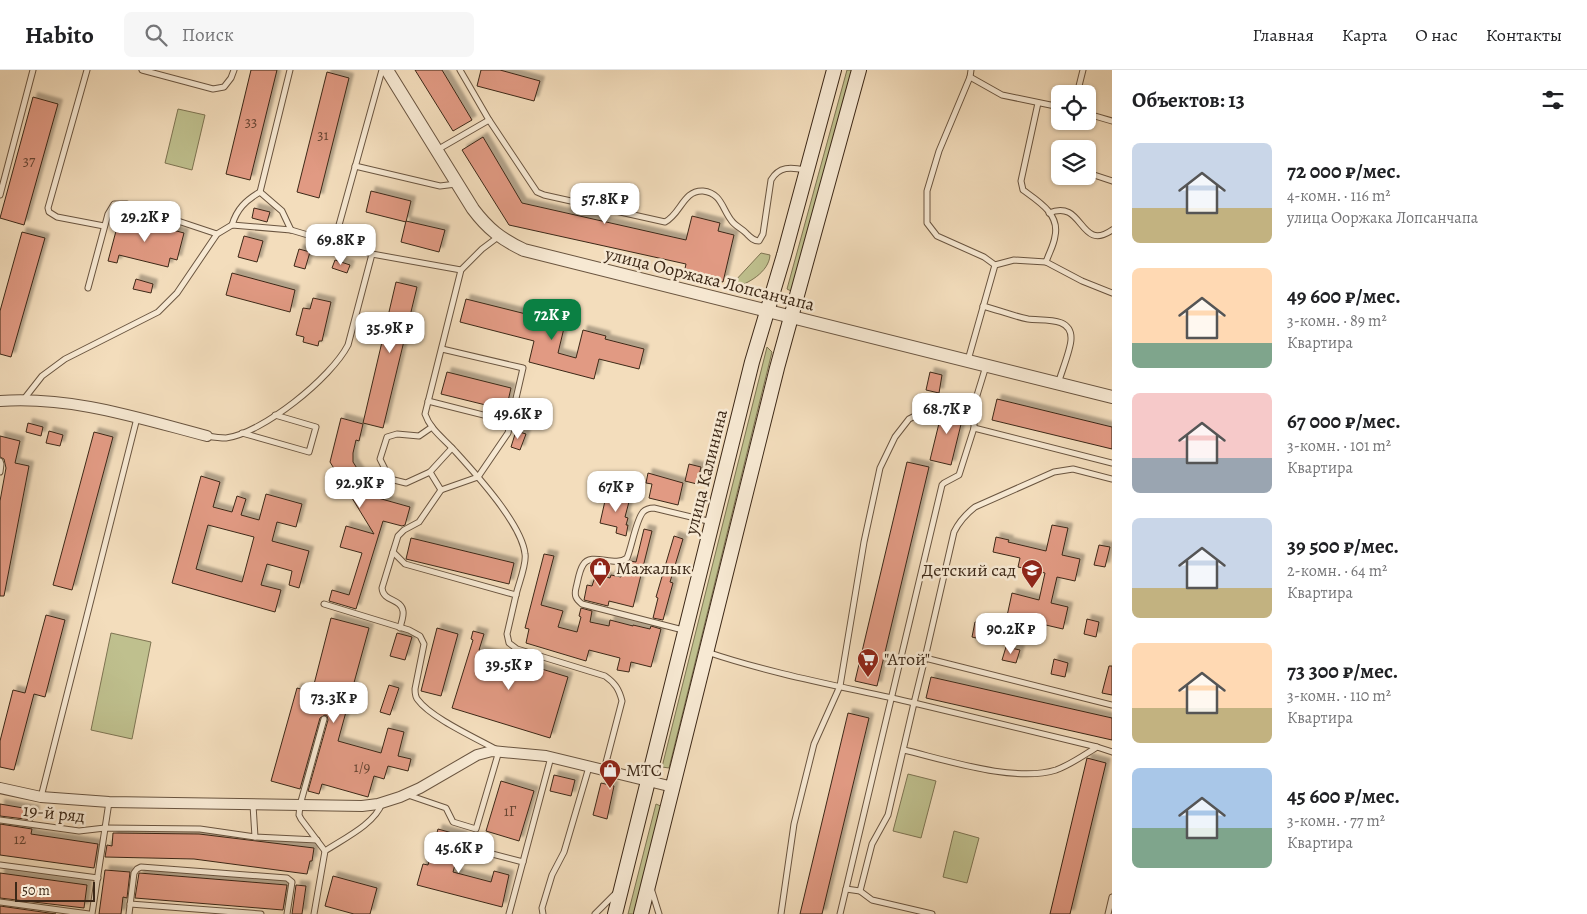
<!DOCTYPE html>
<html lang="ru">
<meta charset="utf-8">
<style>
body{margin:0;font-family:Alegreya,serif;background:#f6f6f6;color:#202124;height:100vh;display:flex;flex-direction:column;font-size:19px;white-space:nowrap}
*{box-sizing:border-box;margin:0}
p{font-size:16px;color:#757577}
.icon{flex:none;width:28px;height:28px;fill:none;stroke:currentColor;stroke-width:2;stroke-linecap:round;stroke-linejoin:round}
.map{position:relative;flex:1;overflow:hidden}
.side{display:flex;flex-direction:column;background:#fff;width:475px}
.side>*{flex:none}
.buttons{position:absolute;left:1051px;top:15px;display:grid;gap:10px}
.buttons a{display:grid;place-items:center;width:45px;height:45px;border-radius:8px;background:#fff;box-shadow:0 1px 4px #0004;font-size:25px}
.scale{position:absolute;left:15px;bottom:12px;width:80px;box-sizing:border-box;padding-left:5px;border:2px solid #3c2817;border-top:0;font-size:14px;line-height:18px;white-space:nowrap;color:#3c2817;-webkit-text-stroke:4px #f7e9d3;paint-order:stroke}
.price{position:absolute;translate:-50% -42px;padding:0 11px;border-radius:10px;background:#fff;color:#222;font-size:16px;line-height:32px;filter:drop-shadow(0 1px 2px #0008)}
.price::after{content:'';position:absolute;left:50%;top:30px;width:15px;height:11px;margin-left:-8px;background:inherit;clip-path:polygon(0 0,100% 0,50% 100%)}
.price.selected{background:#0b8043;color:#fff}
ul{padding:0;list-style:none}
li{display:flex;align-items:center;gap:15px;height:125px;padding:0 20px}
li span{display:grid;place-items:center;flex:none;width:140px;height:100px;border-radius:8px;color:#555}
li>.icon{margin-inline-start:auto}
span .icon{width:60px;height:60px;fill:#fffc;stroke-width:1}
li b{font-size:21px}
h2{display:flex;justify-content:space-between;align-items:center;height:60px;padding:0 20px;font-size:21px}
header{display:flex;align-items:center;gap:30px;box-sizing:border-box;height:70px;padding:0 25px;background:#fff;border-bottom:1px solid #e0e0e0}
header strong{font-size:24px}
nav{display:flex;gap:28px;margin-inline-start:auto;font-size:18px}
.search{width:350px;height:45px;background:#f6f6f6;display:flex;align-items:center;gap:12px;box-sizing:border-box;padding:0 18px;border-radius:8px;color:#757577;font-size:19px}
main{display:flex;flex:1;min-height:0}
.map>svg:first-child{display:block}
.green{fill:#bfc08e;stroke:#7e7452}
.building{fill:#e19a83;stroke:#3c2817;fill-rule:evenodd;filter:url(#shadow)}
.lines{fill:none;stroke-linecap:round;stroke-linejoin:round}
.service-casing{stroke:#6a5540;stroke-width:7}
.minor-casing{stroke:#6a5540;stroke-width:12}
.tertiary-casing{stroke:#6a5540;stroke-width:14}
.secondary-casing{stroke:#3c2817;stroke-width:16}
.service{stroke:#f7e9d3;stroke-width:5}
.minor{stroke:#f7e9d3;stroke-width:10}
.tertiary{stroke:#f7e9d3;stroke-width:12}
.secondary{stroke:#f7e9d3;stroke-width:14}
.labels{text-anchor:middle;stroke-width:5;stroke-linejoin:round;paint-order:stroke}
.number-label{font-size:15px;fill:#654432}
.street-label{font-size:18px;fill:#3c2817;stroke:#f7e9d3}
.poi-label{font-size:18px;fill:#3c2817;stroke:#f7e9d3;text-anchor:start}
</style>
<header>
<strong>Habito</strong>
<div class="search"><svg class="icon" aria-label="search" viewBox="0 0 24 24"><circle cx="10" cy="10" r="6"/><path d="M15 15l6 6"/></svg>Поиск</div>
<nav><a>Главная</a><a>Карта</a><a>О нас</a><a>Контакты</a></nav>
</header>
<main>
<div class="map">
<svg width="1112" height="844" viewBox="0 0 1112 844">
<defs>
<filter id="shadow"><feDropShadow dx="4.5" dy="-4.5" stdDeviation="1" flood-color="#0004"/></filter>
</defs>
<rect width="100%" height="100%" fill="#f3ddbc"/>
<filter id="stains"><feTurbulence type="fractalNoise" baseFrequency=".004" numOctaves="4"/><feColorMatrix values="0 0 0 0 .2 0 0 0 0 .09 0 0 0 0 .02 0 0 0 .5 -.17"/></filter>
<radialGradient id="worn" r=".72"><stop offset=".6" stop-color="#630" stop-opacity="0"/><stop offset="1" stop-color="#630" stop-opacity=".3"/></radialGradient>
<g class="green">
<polygon points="847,0 855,0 795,223 787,219"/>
<polygon points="178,39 205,45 192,100 165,93"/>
<path d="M761,183L770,185C769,202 748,214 733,218L734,212Z"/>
<polygon points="767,277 772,282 669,698 662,697"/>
<polygon points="111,563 151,572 132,669 91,660"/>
<polygon points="908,704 936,711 921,768 893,761"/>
<polygon points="656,734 663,737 635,844 628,844"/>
<polygon points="954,761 979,768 967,813 943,807"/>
</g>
<g class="building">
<polygon points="251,0 277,0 250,110 226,104"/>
<polygon points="415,0 442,0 472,50 453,61"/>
<polygon points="481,0 500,0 540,11 534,31 477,16"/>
<polygon points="327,2 349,8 319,128 297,122"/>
<polygon points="33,27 58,34 24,155 0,148"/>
<polygon points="483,67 522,133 686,170 692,146 720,153 718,161 734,165 723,212 684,203 686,194 509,155 462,80"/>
<polygon points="371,121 411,131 406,152 366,142"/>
<polygon points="254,138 270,142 267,152 252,148"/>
<polygon points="120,146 184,163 177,190 170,188 168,197 119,185 117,193 108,191"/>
<polygon points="406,151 445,160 439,182 401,172"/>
<polygon points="22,162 45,168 11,287 0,284 0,241"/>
<polygon points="244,166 263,171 257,192 238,187"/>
<polygon points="299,179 310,182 305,199 294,196"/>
<polygon points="335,190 350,195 347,203 332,198"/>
<polygon points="232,203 295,220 290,242 226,225"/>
<polygon points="136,209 153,214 151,223 133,219"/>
<polygon points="396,212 417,217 383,358 363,353"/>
<polygon points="313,228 331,232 322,271 319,271 318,276 303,272 304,267 296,265 303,238 310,239"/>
<polygon points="466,229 530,245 529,250 564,258 558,283 576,288 583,260 606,266 605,269 644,279 639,299 599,289 594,309 529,292 534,271 460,252"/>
<polygon points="447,302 511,318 506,340 441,324"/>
<polygon points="930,302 942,305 939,323 926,320"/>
<polygon points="997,329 1112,357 1112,379 992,350"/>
<polygon points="946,336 965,338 951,395 930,390 943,337"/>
<polygon points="341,348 363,354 359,371 356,370 353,383 353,392 374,425 378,428 410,437 405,455 402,456 383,451 356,539 329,531 332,520 349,525 362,483 340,477 346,456 374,464 330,392"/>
<polygon points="28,353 43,357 41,366 26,362"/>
<polygon points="49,361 63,365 60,376 46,373"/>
<polygon points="516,361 526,364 520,380 511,377"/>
<polygon points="94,362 113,367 72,520 53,515"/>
<polygon points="0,366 20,371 15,393 29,396 4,526 0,526 0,431 6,398 4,389 0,387"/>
<polygon points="907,392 929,397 877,616 855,611"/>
<polygon points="689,394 701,397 697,414 685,411"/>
<polygon points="648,403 683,413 678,435 649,428 652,414 646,413"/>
<path d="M201,406L220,412L213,437L232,442L237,426L246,429L241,445L259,450L266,424L302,434L296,457L277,452L272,471L309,481L299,518L289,515L292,501L267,494L261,515L281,520L275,542L172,513ZM208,455L254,467L242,512L196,499Z"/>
<polygon points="607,422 630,428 625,447 628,448 626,455 628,455 626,466 616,463 617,457 600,453"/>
<polygon points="1052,455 1068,458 1062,485 1080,489 1075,511 1057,507 1051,533 1068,537 1063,559 1007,546 1012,523 1039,530 1045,503 1018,497 1020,488 993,482 996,467 1009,470 1008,472 1046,481"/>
<polygon points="644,459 652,461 633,537 609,531 608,536 584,530 587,515 592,516 596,504 610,508 611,505 621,507 624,494 630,491 636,492"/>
<polygon points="674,466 683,469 670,512 673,513 663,550 653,548 658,528 656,527"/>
<polygon points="411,468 514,493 509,514 406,489"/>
<polygon points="1099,475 1110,477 1105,497 1094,495"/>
<polygon points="544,484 554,486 541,535 563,541 558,557 577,562 581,547 579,546 581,538 592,541 590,552 609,556 610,550 633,556 633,555 650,559 651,556 661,559 651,597 631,592 629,602 617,600 620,588 589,580 586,591 526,573 529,559 525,558"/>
<polygon points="46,545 65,550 45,627 34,624 14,700 0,697 0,671 13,620 25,623"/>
<polygon points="331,548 369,558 338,671 381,683 388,658 404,662 398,686 411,689 408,701 388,696 384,709 374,706 368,727 322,714 319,724 308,721 328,650 327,646 325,645 320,648 300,719 271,711 297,618 312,622"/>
<polygon points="1087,549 1099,552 1096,567 1084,564"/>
<polygon points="975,552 988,555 984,570 972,567"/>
<polygon points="437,558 458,564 441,626 421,621"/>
<polygon points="473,561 484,564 479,580 568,607 550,668 452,638 473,570 471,569"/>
<polygon points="397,563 412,567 405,590 390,586"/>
<polygon points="1006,577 1020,580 1016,593 1002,590"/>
<polygon points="1054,589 1068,593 1065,607 1051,604"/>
<polygon points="1109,596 1112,596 1112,625 1102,623"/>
<polygon points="931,607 1112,648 1112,670 926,628"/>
<polygon points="389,615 399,618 390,645 380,642"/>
<polygon points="848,643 869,648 822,844 800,844"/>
<polygon points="1087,688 1106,693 1070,844 1050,844"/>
<polygon points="554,705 575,710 571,726 550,721"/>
<polygon points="501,711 534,721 519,771 486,761"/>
<polygon points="601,713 614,716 607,749 593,745"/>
<polygon points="0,734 35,740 33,750 0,746"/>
<polygon points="0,754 32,759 31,764 98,774 94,798 0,785"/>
<polygon points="438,759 463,766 453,802 491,812 494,801 509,805 502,837 417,815 423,794 428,795"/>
<polygon points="113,763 199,764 314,778 312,791 310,791 307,804 194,789 105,787 107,775 112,776"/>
<polygon points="105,800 130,802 127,828 123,827 121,844 99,844"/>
<polygon points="0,803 87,815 84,838 0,828"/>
<polygon points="139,803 287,815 283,840 135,828"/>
<polygon points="333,806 377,818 370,844 354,844 325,836"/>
<polygon points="296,815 306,816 302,844 292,844"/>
<polygon points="0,836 56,844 0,844"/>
</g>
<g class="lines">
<g class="service-casing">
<g id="service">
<polyline points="87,0 48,138 49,142 57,147 104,156"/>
<polyline points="142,0 213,19 224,17 231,8 234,0"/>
<path d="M460,0L489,50L537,122L544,125L665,152C681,144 683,120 703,121C721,123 722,138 731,150C735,156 741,158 746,163C750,167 753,171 759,171L763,164L771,110C779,96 791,97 805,100"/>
<polyline points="971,0 970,7 939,81 927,121 927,153 937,166 984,187 995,195"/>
<polyline points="970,7 1002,25 1060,37"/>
<polyline points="1077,24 1083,0"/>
<polyline points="1088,44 1112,51"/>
<polyline points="437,80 489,50"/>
<polyline points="355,96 440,116 456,114"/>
<polyline points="1088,103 1112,111"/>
<polyline points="260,122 282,141 291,160"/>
<polyline points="0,125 33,0"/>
<path d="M1049,143C1084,128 1079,183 1112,160"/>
<path d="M232,155C237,139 245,131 260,122L290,0"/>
<path d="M498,167L482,179L461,200L425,344C430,359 443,368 454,380C474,402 522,454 525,484C527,494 518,515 516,525"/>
<polyline points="334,173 382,0"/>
<polyline points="1046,192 1082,211 1112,223"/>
<polyline points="88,218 108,144 114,134 127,134 217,164"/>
<path d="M983,236C998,240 1013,246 1028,249C1043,251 1072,246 1071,269C1071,279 1061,303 1058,314"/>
<path d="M442,279L523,298L508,363L478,407L441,420L419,452L404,460L398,466L393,482L405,494L516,525L507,564L509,573L517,579L605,606C615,613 619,619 622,631L604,700"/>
<path d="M968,290L995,195L1014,190L1046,192C1049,183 1054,175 1055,166C1060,144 1038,131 1023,120L1021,111L1038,33"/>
<polyline points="24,329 42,306 65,289 158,242 177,223 217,164 232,155 291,160 372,184 461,200"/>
<polyline points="428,331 511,352"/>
<polyline points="432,357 419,366 397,364 387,367 380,389 390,409 406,413 430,402 452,378"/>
<polyline points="974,358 1112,393"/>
<polyline points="242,363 309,382 316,357 275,345"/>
<path d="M207,366C213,367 219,368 226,368C263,363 331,308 348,275L372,184"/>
<polyline points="0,391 1,394 0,402"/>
<polyline points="430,402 441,420"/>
<path d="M393,482L382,518C383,532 401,528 403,541C404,546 401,553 400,558"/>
<path d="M324,534L409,560L420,566L424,574L415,619C415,623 415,627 418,630C431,648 478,669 499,681L476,759L453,752L446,738L408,725"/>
<path d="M683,560L582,534C576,529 574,526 576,518C578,511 579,501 583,495C591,481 615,498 627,488C632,476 636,450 643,442C646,439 650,438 654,438L712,452"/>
<path d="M707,582C775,605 845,617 914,633L925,588L1112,635"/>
<path d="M925,588L954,462C959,452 966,444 975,437L1054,402L1073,399L1112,409"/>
<polyline points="324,649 300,735 299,745 301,749 325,781"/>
<path d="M904,680C946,690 1015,713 1056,700C1070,695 1084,685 1097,677L1112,682"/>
<polyline points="41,727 137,348"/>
<polyline points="253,735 255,767"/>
<polyline points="0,750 79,761 105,758 200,759 255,767 317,770"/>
<polyline points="473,779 523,792"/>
<polyline points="0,795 98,808"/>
<polyline points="651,818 659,844"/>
<polyline points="846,819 860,821 872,830 932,844"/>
<polyline points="860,821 872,774 888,745 914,633 1097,677"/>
<polyline points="0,832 89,844"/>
<polyline points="130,834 261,844"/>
<polyline points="92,844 109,732"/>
<polyline points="129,844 134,803 137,799 141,797 287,808 292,812 287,844"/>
<path d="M314,844L325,781C343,769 375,754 382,733"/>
<polyline points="509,844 551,687"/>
<polyline points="543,844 542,838 552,805 564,782 589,697"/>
<polyline points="595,844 617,822"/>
<polyline points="781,844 794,754 814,674 840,616 864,472 880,398 895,367 909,349 945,331 974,335"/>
<polyline points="840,844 942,415 944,413 959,405 974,358 974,335 986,296"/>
<polyline points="1108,844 1112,827"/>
</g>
</g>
<g class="minor-casing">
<g id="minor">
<path d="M0,331C72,326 138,348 207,366"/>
<polyline points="0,718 41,727 109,732 362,736 378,734 400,727 420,718 477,685 492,681 546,686 673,717"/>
</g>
</g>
<g class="tertiary-casing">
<path id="tertiary" d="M387,0L473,139C488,159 501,169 524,180L1112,327"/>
</g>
<g class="secondary-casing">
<g id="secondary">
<polyline points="615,844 752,292 784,185 834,0"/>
<polyline points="641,844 777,298 859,0"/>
</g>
</g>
<use href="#service" class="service"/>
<use href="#minor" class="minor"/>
<use href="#tertiary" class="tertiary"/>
<use href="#secondary" class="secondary"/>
</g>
<defs>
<g id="shop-pin" transform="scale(1.125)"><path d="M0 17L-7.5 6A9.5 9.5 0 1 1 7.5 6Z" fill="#8f2418" stroke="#f7e9d3"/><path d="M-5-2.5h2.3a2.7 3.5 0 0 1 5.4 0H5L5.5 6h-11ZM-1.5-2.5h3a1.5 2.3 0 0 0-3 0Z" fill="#fff"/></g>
<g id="school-pin" transform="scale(1.125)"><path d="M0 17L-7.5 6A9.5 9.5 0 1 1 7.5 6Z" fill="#8f2418" stroke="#f7e9d3"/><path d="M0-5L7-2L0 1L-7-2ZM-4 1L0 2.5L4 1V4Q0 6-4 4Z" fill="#fff"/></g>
<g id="supermarket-pin" transform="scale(1.125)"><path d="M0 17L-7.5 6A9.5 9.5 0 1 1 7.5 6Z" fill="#8f2418" stroke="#f7e9d3"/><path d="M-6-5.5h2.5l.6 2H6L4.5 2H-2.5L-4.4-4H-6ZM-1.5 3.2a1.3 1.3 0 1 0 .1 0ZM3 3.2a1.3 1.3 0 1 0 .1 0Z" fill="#fff"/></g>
</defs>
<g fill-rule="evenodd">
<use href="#shop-pin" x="600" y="498"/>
<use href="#school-pin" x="1032" y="500"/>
<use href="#supermarket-pin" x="868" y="589"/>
<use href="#shop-pin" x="610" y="700"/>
</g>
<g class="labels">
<g class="number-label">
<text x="251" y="57">33</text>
<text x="323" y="70">31</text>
<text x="29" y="96">37</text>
<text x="362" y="702">1/9</text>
<text x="510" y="746">1Г</text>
<text x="20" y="774">12</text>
</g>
<g class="street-label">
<text transform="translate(710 209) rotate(14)" y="6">улица Ооржака Лопсанчапа</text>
<text transform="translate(706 402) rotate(-76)" y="6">улица Калинина</text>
<text transform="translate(54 743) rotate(6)" y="6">19-й ряд</text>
</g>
<g class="poi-label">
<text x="616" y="504">Мажалык</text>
<text x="1016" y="506" text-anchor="end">Детский сад</text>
<text x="884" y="595">"Атой"</text>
<text x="626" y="706">МТС</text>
</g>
</g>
<rect width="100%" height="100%" filter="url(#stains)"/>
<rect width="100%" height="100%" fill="url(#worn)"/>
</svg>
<div class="buttons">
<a><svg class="icon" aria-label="locate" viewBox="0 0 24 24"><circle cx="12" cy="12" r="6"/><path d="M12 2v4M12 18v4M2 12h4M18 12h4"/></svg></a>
<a><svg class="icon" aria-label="layers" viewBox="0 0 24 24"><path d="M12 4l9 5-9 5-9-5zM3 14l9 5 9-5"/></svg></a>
</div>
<div class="scale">50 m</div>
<b class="price" style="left:605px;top:155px">57.8K ₽</b>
<b class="price" style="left:145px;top:173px">29.2K ₽</b>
<b class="price" style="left:341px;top:196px">69.8K ₽</b>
<b class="price selected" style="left:552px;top:271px">72K ₽</b>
<b class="price" style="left:390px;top:284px">35.9K ₽</b>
<b class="price" style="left:947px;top:365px">68.7K ₽</b>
<b class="price" style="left:518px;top:370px">49.6K ₽</b>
<b class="price" style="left:360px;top:439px">92.9K ₽</b>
<b class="price" style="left:616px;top:443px">67K ₽</b>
<b class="price" style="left:1011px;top:585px">90.2K ₽</b>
<b class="price" style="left:509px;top:621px">39.5K ₽</b>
<b class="price" style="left:334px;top:654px">73.3K ₽</b>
<b class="price" style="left:459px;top:804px">45.6K ₽</b>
</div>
<section class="side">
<h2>Объектов: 13<svg class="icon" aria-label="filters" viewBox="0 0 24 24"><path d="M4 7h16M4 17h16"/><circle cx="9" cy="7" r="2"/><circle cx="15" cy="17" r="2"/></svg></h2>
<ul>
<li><span style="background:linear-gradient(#c9d6e8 65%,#c2b280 0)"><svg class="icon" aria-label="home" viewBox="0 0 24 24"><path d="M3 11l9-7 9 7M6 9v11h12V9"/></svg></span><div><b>72 000 ₽/мес.</b><p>4-комн. · 116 m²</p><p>улица Ооржака Лопсанчапа</p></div></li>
<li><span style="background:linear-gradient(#ffd9b3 75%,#7fa58c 0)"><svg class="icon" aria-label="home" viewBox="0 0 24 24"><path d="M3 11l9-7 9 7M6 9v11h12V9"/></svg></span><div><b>49 600 ₽/мес.</b><p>3-комн. · 89 m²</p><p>Квартира</p></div></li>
<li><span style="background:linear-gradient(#f6c9c9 65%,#9aa5b1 0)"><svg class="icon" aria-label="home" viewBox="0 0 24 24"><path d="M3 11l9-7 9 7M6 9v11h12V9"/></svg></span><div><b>67 000 ₽/мес.</b><p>3-комн. · 101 m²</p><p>Квартира</p></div></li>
<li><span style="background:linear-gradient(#c9d6e8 70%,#c2b280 0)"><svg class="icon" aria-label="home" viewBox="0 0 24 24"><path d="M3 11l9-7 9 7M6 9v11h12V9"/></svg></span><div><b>39 500 ₽/мес.</b><p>2-комн. · 64 m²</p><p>Квартира</p></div></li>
<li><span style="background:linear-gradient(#ffd9b3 65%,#c2b280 0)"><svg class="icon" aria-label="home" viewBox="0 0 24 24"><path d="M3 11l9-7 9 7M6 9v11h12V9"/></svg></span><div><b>73 300 ₽/мес.</b><p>3-комн. · 110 m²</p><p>Квартира</p></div></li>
<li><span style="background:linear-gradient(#a9c7e8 60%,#7fa58c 0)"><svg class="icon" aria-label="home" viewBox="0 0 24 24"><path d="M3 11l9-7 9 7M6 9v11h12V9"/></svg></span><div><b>45 600 ₽/мес.</b><p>3-комн. · 77 m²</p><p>Квартира</p></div></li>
</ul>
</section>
</main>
